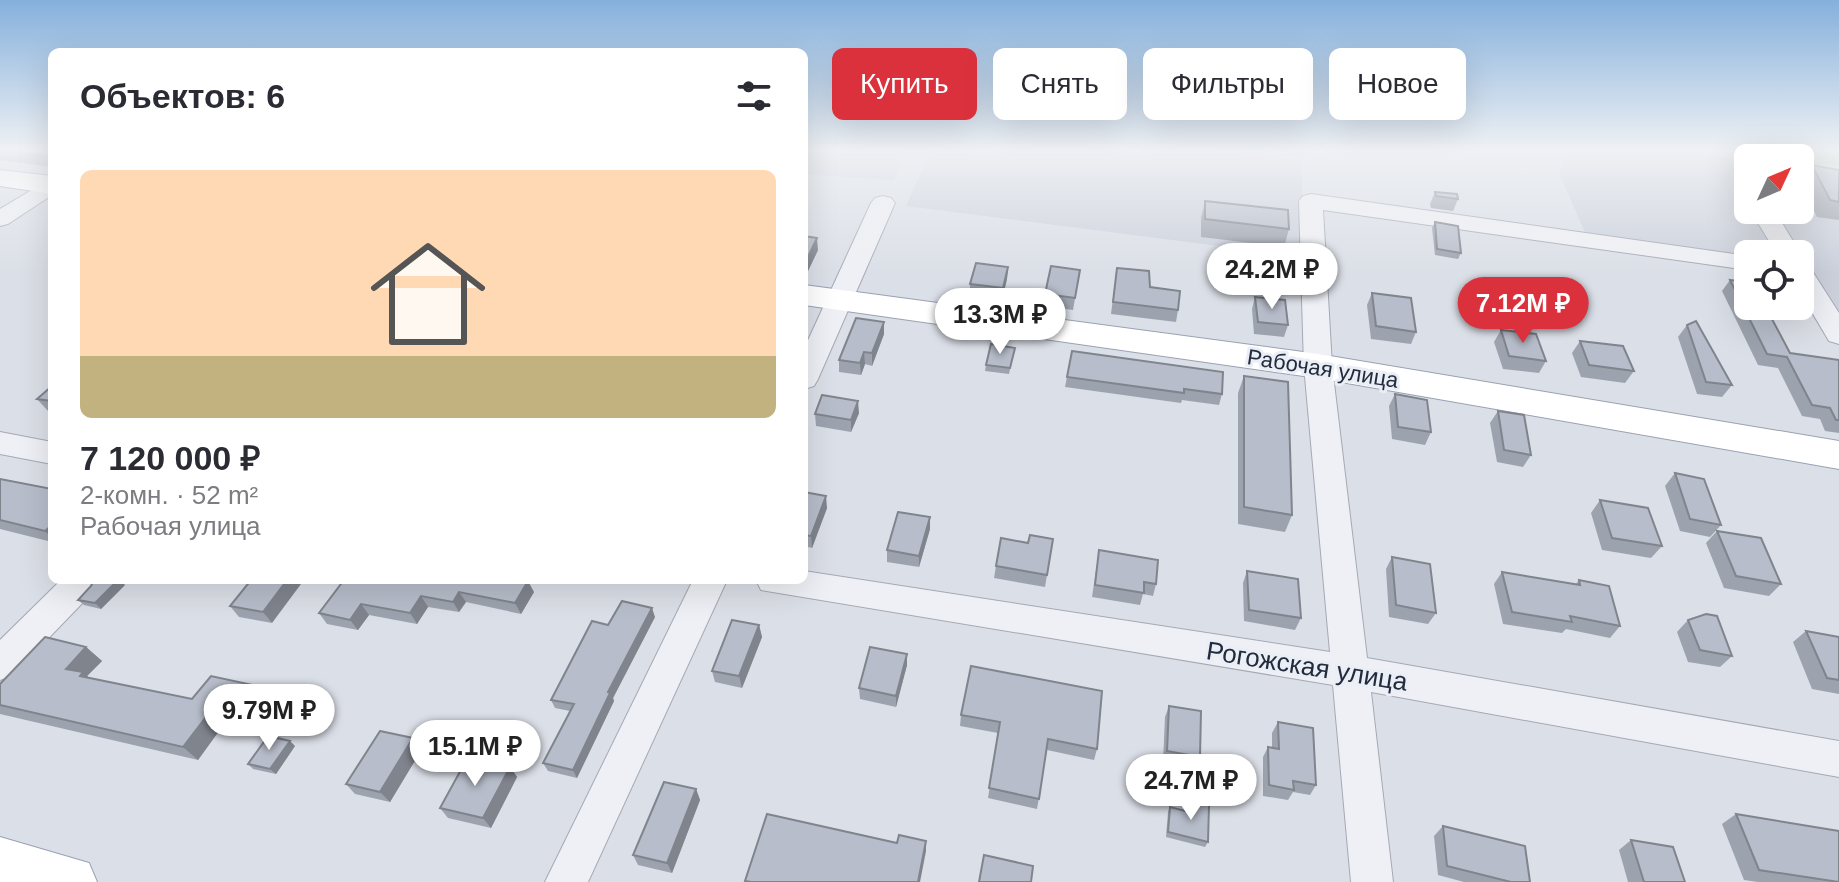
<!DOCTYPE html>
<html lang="ru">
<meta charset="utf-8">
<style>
body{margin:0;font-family:Helvetica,sans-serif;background:#f2f2f3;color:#2b2b33;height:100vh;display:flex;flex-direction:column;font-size:30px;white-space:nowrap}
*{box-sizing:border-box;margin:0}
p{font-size:26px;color:#7c7c81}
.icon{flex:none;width:44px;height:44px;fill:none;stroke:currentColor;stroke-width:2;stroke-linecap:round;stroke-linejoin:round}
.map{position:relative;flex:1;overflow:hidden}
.details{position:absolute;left:48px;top:48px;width:760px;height:536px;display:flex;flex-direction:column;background:#fff;border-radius:12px;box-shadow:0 8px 32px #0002}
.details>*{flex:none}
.guide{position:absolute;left:832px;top:48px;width:760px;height:72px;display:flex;gap:16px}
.needle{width:52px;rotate:46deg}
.fabs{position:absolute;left:1734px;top:144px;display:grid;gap:16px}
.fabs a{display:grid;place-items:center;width:80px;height:80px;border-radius:12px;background:#fff;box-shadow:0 8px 32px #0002;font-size:40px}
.price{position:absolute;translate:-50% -68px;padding:0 18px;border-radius:28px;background:#fff;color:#222;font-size:26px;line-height:52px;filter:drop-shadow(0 2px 4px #0008)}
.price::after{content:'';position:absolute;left:50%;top:48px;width:24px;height:18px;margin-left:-12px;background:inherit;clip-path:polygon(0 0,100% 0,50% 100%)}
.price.active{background:#db313d;color:#fff}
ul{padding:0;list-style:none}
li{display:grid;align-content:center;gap:16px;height:424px;padding:0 32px}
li+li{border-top:2px solid #e1e1e2}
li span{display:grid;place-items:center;height:248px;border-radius:12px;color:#555}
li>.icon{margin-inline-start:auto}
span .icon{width:144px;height:144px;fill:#fffc;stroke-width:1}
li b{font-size:34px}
h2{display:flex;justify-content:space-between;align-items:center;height:96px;padding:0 32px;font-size:34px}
.tag{padding:0 28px;border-radius:12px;background:#fff;box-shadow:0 8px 32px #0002;font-size:28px;line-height:72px}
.tag.active{background:#db313d;color:#fff}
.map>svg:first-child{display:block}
.built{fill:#ccd1dc}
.green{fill:#bfd2bb}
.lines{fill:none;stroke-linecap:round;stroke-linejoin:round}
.minor-casing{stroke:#a4a9b4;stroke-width:2}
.major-casing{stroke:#99a1b4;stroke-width:2}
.minor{fill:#eef0f5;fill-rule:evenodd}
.major{fill:#fff;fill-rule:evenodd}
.wall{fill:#9da3ae}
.shaded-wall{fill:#80848d}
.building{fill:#b7bdca;stroke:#80848d;stroke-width:2}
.labels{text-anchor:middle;stroke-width:6;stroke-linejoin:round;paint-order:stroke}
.street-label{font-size:22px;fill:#242b3e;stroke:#eaeef5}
.near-street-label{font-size:26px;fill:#242b3e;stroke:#eaeef5}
</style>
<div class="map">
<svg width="1839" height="882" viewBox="0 0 1839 882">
<rect width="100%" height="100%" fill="#dbdfe7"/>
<g class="built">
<polygon points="804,149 906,149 894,180 804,174"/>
<polygon points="931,149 1192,149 1301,160 1305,257 906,206"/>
<polygon points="1569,149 1666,149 1748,161 1748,210 1800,210 1800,168 1839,172 1839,336 1824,334 1800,297 1800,254 1748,254 1748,269 1591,246 1559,173"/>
</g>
<polygon class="green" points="1706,149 1839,149 1839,166 1800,161 1800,158 1774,158"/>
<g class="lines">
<g class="minor-casing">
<g id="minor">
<polygon points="52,178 52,195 8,224 0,226 0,209"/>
<polygon points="1311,194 1748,256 1748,270 1323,210 1332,366 1367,658 1839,741 1839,777 1371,692 1393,882 1351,882 1333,685 761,590 756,580 804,580 804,571 1330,652 1304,366 1299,201 1303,196"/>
<polygon points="883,196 891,198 895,203 818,379 814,386 804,389 804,349 871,203 875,198"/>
<polygon points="1750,210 1774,210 1801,254 1800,256 1777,254"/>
<polygon points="1800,263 1809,266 1839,313 1839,344 1829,341 1800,292"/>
<polygon points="0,432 52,442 52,464 0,454"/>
<polygon points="61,580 100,580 95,590 13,675 0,680 0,640"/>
<polygon points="693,580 727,580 588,882 545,882"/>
</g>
</g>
<g class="major-casing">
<g id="major">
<polygon points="0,170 52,176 52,194 0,186"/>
<polygon points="804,285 1318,354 1839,441 1839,469 1318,378 804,305"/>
<polygon points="0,837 89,863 97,882 0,882"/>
</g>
</g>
<use href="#minor" class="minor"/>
<use href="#major" class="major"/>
</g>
<g class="wall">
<polygon points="0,149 52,149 52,167 0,160"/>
<polygon points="1812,165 1839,170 1839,220 1817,217 1800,182"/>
<polygon points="1435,192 1458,199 1453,211 1431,208 1430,204"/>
<polygon points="1205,201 1289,229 1284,247 1201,237 1201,218"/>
<polygon points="1435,222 1461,253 1458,259 1435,255 1432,228"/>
<polygon points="804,236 818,250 807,273 804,272"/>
<polygon points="1008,267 1007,279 1002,300 970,296 970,284"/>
<polygon points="1117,268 1150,287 1178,310 1176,322 1111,314"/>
<polygon points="1080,270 1073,310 1044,306 1045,294"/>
<polygon points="1730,280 1790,353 1839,360 1839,433 1825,431 1820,419 1802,416 1778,368 1758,365 1722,291"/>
<polygon points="1372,293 1416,332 1411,344 1371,339 1367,305"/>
<polygon points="1255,297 1288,325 1284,337 1254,334 1252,309"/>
<polygon points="884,322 884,334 872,366 865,364 861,375 839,372 839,360"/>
<polygon points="1687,325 1732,385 1722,397 1697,394 1678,337"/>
<polygon points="1501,330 1546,361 1539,373 1503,369 1494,342"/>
<polygon points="1580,341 1634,371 1625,383 1581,377 1572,353"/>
<polygon points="1015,348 1009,374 985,371 986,365"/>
<polygon points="1072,351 1222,394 1219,405 1182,400 1181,403 1065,387"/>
<polygon points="1244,376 1292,515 1285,532 1238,524 1238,393"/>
<polygon points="52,386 52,412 48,411 37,399"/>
<polygon points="1395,394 1431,432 1425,445 1392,439 1389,406"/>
<polygon points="1498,411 1531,455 1523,467 1497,462 1490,423"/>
<polygon points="859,413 851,432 816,426 815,414"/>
<polygon points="1675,473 1721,525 1710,537 1680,531 1665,486"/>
<polygon points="0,479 52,489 52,542 0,529"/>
<polygon points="804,492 827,508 812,548 804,546"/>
<polygon points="1600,500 1662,546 1651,558 1602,550 1591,513"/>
<polygon points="930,529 919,567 887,562 887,550"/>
<polygon points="1717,531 1781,584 1769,596 1724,588 1706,543"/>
<polygon points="1053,539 1045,587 994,578 996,566 1028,543"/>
<polygon points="1099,550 1156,584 1153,596 1143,594 1140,605 1092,597"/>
<polygon points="1392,557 1436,613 1428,624 1389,617 1386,569"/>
<polygon points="1247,571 1301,618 1295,630 1244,621 1243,583"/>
<polygon points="1502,572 1576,584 1579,580 1620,626 1610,638 1566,629 1562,633 1503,624 1494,584"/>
<polygon points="251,580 272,623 239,617 230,606"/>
<polygon points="344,580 534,592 521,614 466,602 459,612 428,607 417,624 369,615 358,630 327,624 319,613"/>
<polygon points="125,585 101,609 84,605 78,600"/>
<polygon points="655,617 613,698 614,701 577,778 548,771 543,763 570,711 555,708 551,700 608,625"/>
<polygon points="1688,620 1732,656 1720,667 1688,662 1677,632"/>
<polygon points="759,625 762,637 742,688 715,682 712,671"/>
<polygon points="1806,631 1839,637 1839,694 1812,689 1793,642"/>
<polygon points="86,647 102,661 87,676 89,678 192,699 257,686 269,699 242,736 219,731 198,760 0,714 0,684"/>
<polygon points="907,654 907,665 896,707 860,699 859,688"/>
<polygon points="971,666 1097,749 1094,760 1047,750 1037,809 988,798 998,733 960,726 961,715"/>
<polygon points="1169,706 1200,757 1195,767 1163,762 1165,717"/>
<polygon points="1278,722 1316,785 1310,795 1293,792 1288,800 1263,796 1263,757 1268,747 1272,748 1272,733"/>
<polygon points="295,746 276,774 253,769 248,764"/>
<polygon points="422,749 390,802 355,794 346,784"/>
<polygon points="510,767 517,777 491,828 448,818 440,808"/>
<polygon points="696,789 700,800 672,873 638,865 633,855"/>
<polygon points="1190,801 1208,842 1205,847 1166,837 1168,812 1170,807 1187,811"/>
<polygon points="1736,814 1839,882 1758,882 1744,880 1722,824"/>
<polygon points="1443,826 1530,882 1464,882 1438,875 1434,836"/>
<polygon points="1631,840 1685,882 1628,882 1619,850"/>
</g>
<g class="shaded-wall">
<polygon points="817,238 818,250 807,273 806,261"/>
<polygon points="1008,267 1007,279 1002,300 1003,288"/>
<polygon points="884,322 884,334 872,366 872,353"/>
<polygon points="864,352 865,364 861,375 860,363"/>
<polygon points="858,401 859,413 851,432 851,420"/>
<polygon points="826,496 827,508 812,548 811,536"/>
<polygon points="930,517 930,529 919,567 919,556"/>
<polygon points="52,525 52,538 45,531"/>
<polygon points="118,580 120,580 125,585 101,609 95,603"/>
<polygon points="287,580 304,580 272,623 263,612"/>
<polygon points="528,581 534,592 521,614 515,603"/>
<polygon points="459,592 466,602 459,612 453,602"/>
<polygon points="421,596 428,607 417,624 410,613"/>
<polygon points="361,604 369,615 358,630 350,620"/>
<polygon points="652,608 655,617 613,698 614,701 577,778 573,770 608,692"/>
<polygon points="759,625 762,637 742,688 739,676"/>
<polygon points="86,647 102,661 87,676 99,686 66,669"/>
<polygon points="907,654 907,665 896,707 896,696"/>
<polygon points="257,686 269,699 242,736 229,723"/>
<polygon points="206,717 219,731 198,760 183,747"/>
<polygon points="413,738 422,749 390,802 380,792"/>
<polygon points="290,741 295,746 276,774 270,769"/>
<polygon points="510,767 517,777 491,828 483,818"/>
<polygon points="696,789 700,800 672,873 667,863"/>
<polygon points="926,841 926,851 920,882 918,882"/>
</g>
<g class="building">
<polygon points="0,149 52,149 52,157 0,150"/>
<polygon points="1812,165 1839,170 1839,202 1830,200"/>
<polygon points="1435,192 1457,194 1458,199 1436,196"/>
<polygon points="1205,201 1288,210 1289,229 1205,219"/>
<polygon points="1435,222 1458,226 1461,253 1437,249"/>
<polygon points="804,236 817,238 806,261 804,260"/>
<polygon points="976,263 1008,267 1003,288 970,284"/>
<polygon points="1051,266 1080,270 1075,298 1045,294"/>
<polygon points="1117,268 1149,271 1150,287 1180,291 1178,310 1113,302"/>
<polygon points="1730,280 1748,282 1748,306 1765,306 1790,353 1839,360 1839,420 1836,420 1830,408 1812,405 1787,357 1767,354"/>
<polygon points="1372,293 1411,298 1416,332 1376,326"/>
<polygon points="1255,297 1285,300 1288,325 1258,322"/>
<polygon points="856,318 884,322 872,353 864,352 860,363 839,360"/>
<polygon points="1696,321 1732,385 1706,382 1687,325"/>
<polygon points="1501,330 1536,334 1546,361 1509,356"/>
<polygon points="1580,341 1623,346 1634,371 1589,365"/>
<polygon points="991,344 1015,348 1010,368 986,365"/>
<polygon points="1072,351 1223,372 1222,394 1184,389 1184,393 1067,377"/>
<polygon points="1244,376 1288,382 1292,515 1244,507"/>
<polygon points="52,386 52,401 37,399"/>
<polygon points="1395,394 1427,400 1431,432 1398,427"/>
<polygon points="822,395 858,401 851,420 815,414"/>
<polygon points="1498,411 1524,415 1531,455 1504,450"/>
<polygon points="1675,473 1704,479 1721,525 1690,519"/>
<polygon points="0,479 52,489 52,525 45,531 0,520"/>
<polygon points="804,492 826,496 811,536 804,535"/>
<polygon points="1600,500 1648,508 1662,546 1612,538"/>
<polygon points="898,512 930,517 919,556 887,550"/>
<polygon points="1717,531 1761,538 1781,584 1736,576"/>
<polygon points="1030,535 1053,539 1047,575 996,566 1001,538 1028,543"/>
<polygon points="1099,550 1158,560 1156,584 1144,582 1144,593 1095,585"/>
<polygon points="1392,557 1430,564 1436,613 1396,605"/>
<polygon points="1247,571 1298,579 1301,618 1249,610"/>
<polygon points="1502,572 1580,585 1579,580 1609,586 1620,626 1570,616 1572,622 1512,612"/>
<polygon points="94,580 118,580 95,603 78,600 91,586"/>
<polygon points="251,580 287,580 263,612 230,606"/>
<polygon points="344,580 523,580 528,581 515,603 459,592 453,602 421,596 410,613 361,604 350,620 319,613"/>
<polygon points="622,601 652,608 608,692 610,693 573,770 543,763 574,704 551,700 592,621 608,625"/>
<polygon points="1706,614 1717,616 1732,656 1700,650 1688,620"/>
<polygon points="732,620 759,625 739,676 712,671"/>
<polygon points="1806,631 1839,637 1839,680 1827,678"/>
<polygon points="45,637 86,647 66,669 83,672 80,676 192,699 211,676 257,686 229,723 206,717 183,747 0,705 0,684"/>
<polygon points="870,647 907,654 896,696 859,688"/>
<polygon points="971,666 1102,691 1097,749 1048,739 1039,799 989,788 1000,722 961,715"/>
<polygon points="1169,706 1201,711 1200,757 1167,751"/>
<polygon points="1278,722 1313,728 1316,785 1293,781 1294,790 1269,785 1268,747 1279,749"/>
<polygon points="380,731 413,738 380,792 346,784"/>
<polygon points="268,736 290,741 270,769 248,764"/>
<polygon points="468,757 510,767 483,818 440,808"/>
<polygon points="664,782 696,789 667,863 633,855"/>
<polygon points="1190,801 1209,805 1208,842 1168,832 1170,807 1189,812"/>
<polygon points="767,814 897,843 899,835 926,841 918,882 751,882 745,881"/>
<polygon points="1736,814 1839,831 1839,882 1759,870"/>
<polygon points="1443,826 1525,846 1530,882 1511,882 1447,866"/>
<polygon points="1631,840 1673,847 1685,882 1644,882"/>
<polygon points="984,855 1033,866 1031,882 979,882"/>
</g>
<linearGradient id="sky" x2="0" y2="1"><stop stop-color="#85b0dc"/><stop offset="0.55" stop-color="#eff1f4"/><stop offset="1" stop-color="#eff1f4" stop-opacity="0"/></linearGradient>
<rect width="1839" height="273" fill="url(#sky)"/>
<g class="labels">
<g class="street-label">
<text transform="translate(1323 368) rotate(9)" y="8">Рабочая улица</text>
</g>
<g class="near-street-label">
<text transform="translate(1307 666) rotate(9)" y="9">Рогожская улица</text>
</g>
</g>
</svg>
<div class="fabs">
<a><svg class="needle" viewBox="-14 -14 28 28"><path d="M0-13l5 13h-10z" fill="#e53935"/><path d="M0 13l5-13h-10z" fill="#7c7c81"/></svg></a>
<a><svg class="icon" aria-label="locate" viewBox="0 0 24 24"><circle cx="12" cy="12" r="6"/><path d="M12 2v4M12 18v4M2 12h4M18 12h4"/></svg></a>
</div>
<b class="price" style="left:1272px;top:311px">24.2M ₽</b>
<b class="price active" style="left:1523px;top:345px">7.12M ₽</b>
<b class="price" style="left:1000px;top:356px">13.3M ₽</b>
<b class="price" style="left:269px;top:752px">9.79M ₽</b>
<b class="price" style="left:475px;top:788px">15.1M ₽</b>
<b class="price" style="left:1191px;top:822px">24.7M ₽</b>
<div class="guide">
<a class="tag active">Купить</a>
<a class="tag">Снять</a>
<a class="tag">Фильтры</a>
<a class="tag">Новое</a>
</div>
<section class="details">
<h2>Объектов: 6<svg class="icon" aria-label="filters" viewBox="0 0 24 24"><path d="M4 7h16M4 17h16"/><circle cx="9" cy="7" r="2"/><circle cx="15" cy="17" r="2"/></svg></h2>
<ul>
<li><span style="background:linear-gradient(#ffd9b3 75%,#c2b280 0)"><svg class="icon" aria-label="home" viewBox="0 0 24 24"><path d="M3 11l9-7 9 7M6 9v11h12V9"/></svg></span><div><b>7 120 000 ₽</b><p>2-комн. · 52 m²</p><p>Рабочая улица</p></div></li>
</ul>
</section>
</div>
